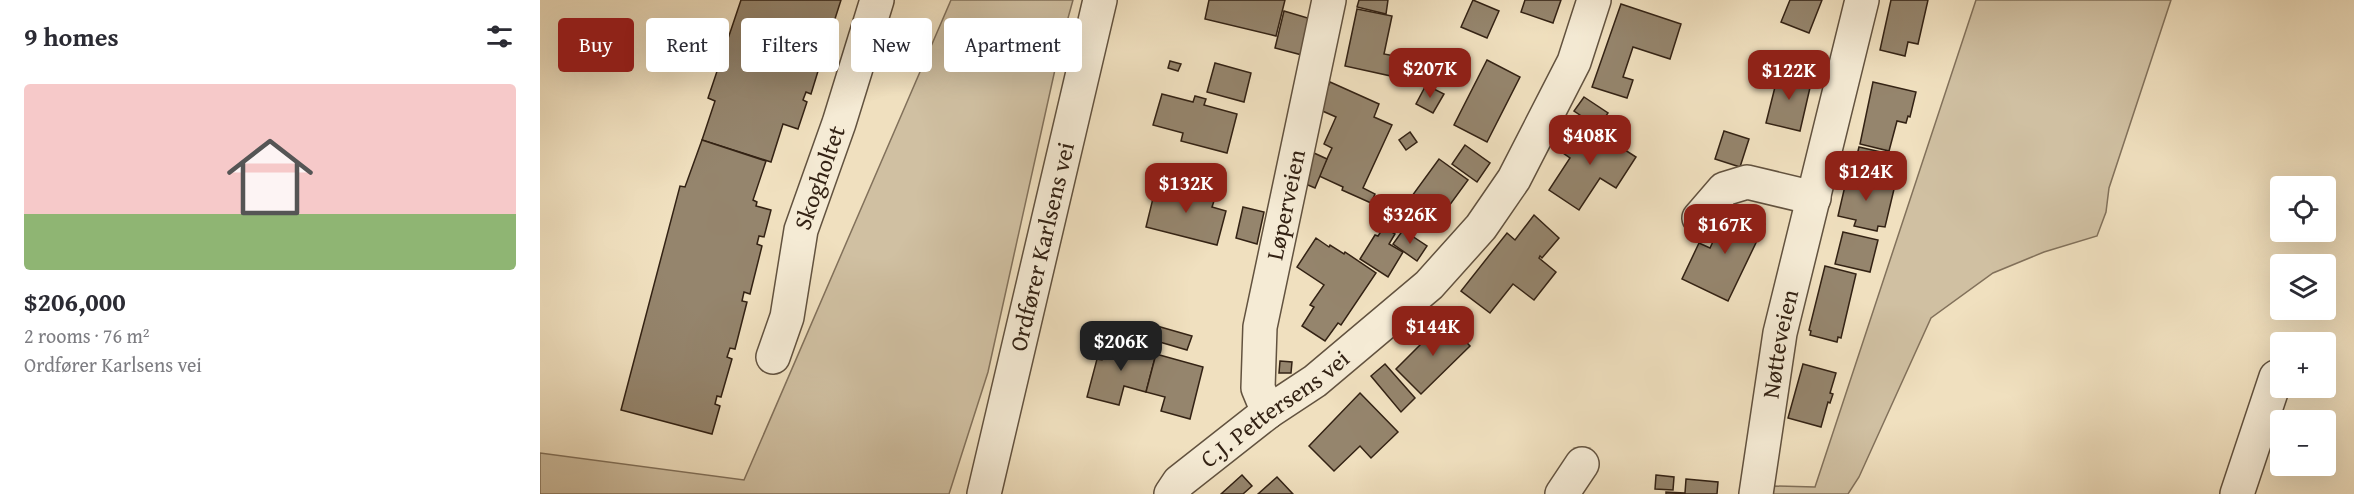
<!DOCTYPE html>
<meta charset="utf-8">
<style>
body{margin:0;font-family:"Gentium Book Plus",serif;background:#f2f2f3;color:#2b2b33;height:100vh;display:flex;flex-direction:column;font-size:22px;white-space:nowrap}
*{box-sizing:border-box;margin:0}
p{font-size:20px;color:#7c7c81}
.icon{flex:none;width:33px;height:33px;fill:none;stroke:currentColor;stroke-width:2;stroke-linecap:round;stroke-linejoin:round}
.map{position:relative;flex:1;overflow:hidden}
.drawer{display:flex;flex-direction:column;background:#fff;width:540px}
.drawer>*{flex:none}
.banner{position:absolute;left:18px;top:18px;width:570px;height:54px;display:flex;gap:12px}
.buttons{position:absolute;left:1730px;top:176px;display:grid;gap:12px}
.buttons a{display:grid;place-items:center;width:66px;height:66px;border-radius:6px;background:#fff;box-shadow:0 6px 24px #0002;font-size:30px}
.price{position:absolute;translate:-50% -51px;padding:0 14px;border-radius:12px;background:#8f2418;color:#fff;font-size:20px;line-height:39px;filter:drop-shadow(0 2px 3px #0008)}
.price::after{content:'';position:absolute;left:50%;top:36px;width:18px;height:14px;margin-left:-9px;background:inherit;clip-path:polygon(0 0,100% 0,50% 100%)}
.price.selected{background:#222;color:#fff}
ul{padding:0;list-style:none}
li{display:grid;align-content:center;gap:12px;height:318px;padding:0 24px}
li span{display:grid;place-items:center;height:186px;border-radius:6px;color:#555}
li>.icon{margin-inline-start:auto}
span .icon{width:108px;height:108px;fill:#fffc;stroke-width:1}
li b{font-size:26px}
h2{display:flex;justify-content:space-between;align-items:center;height:72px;padding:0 24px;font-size:26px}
.chip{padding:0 21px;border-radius:6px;background:#fff;box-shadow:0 6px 24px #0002;font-size:21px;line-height:54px}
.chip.selected{background:#8f2418;color:#fff}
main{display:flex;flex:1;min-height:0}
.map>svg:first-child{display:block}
.green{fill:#d0c0a2;stroke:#82715b;stroke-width:1.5}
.building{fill:#95856d;stroke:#332214;stroke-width:1.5}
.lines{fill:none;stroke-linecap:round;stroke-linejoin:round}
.minor-casing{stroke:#62523f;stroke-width:36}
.minor{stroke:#f5ebd5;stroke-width:33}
.labels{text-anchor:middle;stroke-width:5;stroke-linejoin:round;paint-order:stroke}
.street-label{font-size:24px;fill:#332214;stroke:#f5ebd5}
</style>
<main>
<section class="drawer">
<h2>9 homes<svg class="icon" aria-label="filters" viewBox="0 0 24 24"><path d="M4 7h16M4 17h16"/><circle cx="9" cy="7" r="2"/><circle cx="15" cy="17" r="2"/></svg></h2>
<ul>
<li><span style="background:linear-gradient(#f6c9c9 70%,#8fb573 0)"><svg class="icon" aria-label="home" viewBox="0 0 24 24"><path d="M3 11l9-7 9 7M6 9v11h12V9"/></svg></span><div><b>$206,000</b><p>2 rooms · 76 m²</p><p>Ordfører Karlsens vei</p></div></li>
</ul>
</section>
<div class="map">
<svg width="1814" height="494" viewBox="0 0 1814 494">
<rect width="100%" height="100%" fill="#f0e0bf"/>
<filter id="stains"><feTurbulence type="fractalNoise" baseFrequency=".00333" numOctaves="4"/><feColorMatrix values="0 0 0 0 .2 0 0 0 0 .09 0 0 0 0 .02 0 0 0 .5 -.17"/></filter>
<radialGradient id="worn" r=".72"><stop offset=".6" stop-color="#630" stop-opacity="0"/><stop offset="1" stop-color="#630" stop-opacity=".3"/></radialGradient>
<g class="green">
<polygon points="411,0 533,0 520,47 448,372 409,494 0,494 0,453 204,480"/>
<polygon points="1436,0 1631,0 1569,188 1566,212 1557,236 1504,252 1453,273 1391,318 1319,477 1308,494 1231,494 1233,486 1275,487"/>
</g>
<g class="building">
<polygon points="201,0 301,0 286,47 281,45 279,53 283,55 271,94 266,92 263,100 267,102 258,129 243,124 231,162 162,140 175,101 168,98"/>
<polygon points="669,0 745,0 736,36 665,19"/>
<polygon points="819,0 848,0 846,14 817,7"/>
<polygon points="933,0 959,11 947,38 921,27"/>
<polygon points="985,0 1021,0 1013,23 981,12"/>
<polygon points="1250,0 1282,0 1269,33 1241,22"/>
<polygon points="1351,0 1388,0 1378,44 1368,42 1365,56 1340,50"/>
<polygon points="1081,4 1141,24 1130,59 1093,47 1083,77 1093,80 1087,98 1052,87"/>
<polygon points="817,9 852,16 844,54 855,56 851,76 805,66"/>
<polygon points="744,11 771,19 762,55 735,48"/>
<polygon points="947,60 980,77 947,142 914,125"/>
<polygon points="630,61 641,64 638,71 628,68"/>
<polygon points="675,63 711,73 704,102 667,92"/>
<polygon points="1239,71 1272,79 1260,131 1226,123"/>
<polygon points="790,82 839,104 834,117 852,125 823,188 835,194 831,203 802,190 803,187 779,176 792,148 784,144 796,117 778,109"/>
<polygon points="1333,82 1376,92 1370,117 1368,116 1366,123 1357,121 1349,151 1320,144"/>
<polygon points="886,85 904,94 893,113 876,104"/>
<polygon points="622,94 653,102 655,96 666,99 664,105 697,114 687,153 641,141 643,133 613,125"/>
<polygon points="1044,97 1068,113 1058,127 1034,111"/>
<polygon points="1043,123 1096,157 1076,188 1060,178 1039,210 1009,190 1030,158 1023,153"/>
<polygon points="1184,131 1209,139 1200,167 1175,159"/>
<polygon points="870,132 877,142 866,150 859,140"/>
<polygon points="162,140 226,161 213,200 217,202 216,206 231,210 224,237 219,236 217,244 222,246 210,294 204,292 202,301 207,302 195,349 190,348 187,357 192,359 181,397 177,396 175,404 180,406 172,434 81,410 140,186 145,187"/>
<polygon points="925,145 950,163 937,182 912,164"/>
<polygon points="1319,147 1350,154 1346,174 1314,167"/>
<polygon points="774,153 787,159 775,188 761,182"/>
<polygon points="899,159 928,180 890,232 861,211"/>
<polygon points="1308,173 1355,185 1345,227 1338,226 1337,231 1314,226 1316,220 1298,216"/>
<polygon points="617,182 675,198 672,207 686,211 677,245 606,227"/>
<polygon points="703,207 724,212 717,244 696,238"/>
<polygon points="1189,207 1225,224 1188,301 1142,279 1159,243 1170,248"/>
<polygon points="994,215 1019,238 1002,258 1000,256 999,258 1016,272 994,300 973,284 950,313 921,291 967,233 975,240"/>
<polygon points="844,227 855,234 849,244 863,252 848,277 820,259 835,235 838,236"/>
<polygon points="863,230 887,246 877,261 853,244"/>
<polygon points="1303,232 1338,240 1330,272 1295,264"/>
<polygon points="776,238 789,247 790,245 804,254 805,252 836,273 801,325 798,323 785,341 762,326 774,307 770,305 784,285 757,267"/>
<polygon points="1285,266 1316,274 1301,338 1298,337 1297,342 1270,335 1271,331 1269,330"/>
<polygon points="905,320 930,346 881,394 856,369"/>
<polygon points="610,324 652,336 647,350 606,338"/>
<polygon points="581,340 595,343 594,348 616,354 606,392 584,386 579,405 547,397 557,359 562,360 568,341 580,344"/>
<polygon points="616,354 663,367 650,419 621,411 625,397 606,392"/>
<polygon points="740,361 752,362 751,373 739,373"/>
<polygon points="845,364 875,398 861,412 831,376"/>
<polygon points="1263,364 1296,373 1290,393 1293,394 1290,403 1288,402 1281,427 1248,418"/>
<polygon points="820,393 858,432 831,458 820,446 794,471 769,446"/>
<polygon points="702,475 712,486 703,494 681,494"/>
<polygon points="1116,475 1134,477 1133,490 1115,489"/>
<polygon points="737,477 753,494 718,494"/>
<polygon points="1146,479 1178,482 1177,494 1126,494 1126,492 1145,493"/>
</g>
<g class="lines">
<g class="minor-casing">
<g id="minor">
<polyline points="1159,218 1184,189 1207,182 1274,198"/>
<path id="s1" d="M233,357L247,317L261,230L299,123L337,0"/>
<path id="s2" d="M728,412L718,388L720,327L789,0"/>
<path id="s3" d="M444,494L560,0"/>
<path id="s4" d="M631,494L639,482L728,412L775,381L889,285L941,227L974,179L1034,62L1054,0"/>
<polyline points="1022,494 1042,464"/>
<path id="s5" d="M1216,494L1240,333L1322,0"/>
<polyline points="1697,494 1736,377"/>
</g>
</g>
<use href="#minor" class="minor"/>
</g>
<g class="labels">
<g class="street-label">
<text dy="8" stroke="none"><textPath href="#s1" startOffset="186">Skogholtet</textPath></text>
<text dy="8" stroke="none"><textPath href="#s2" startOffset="212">Løperveien</textPath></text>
<text dy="8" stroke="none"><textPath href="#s3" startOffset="254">Ordfører Karlsens vei</textPath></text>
<text dy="8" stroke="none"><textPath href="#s5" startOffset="152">Nøtteveien</textPath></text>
<text dy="8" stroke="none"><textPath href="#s4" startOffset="135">C.J. Pettersens vei</textPath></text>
</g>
</g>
<rect width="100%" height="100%" filter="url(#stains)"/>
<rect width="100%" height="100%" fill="url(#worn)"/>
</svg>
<div class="buttons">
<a><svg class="icon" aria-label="locate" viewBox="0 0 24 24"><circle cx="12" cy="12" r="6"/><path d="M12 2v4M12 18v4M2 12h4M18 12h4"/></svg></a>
<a><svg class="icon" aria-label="layers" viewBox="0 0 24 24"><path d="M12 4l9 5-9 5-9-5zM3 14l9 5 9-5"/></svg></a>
<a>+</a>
<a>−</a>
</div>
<b class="price" style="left:890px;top:99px">$207K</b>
<b class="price" style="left:1249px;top:101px">$122K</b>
<b class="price" style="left:1050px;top:166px">$408K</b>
<b class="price" style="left:1326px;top:202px">$124K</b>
<b class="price" style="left:646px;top:214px">$132K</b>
<b class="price" style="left:870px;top:245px">$326K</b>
<b class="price" style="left:1185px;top:255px">$167K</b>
<b class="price" style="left:893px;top:357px">$144K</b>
<b class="price selected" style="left:581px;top:372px">$206K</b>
<div class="banner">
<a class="chip selected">Buy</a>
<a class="chip">Rent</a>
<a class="chip">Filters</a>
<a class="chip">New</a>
<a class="chip">Apartment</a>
</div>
</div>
</main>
